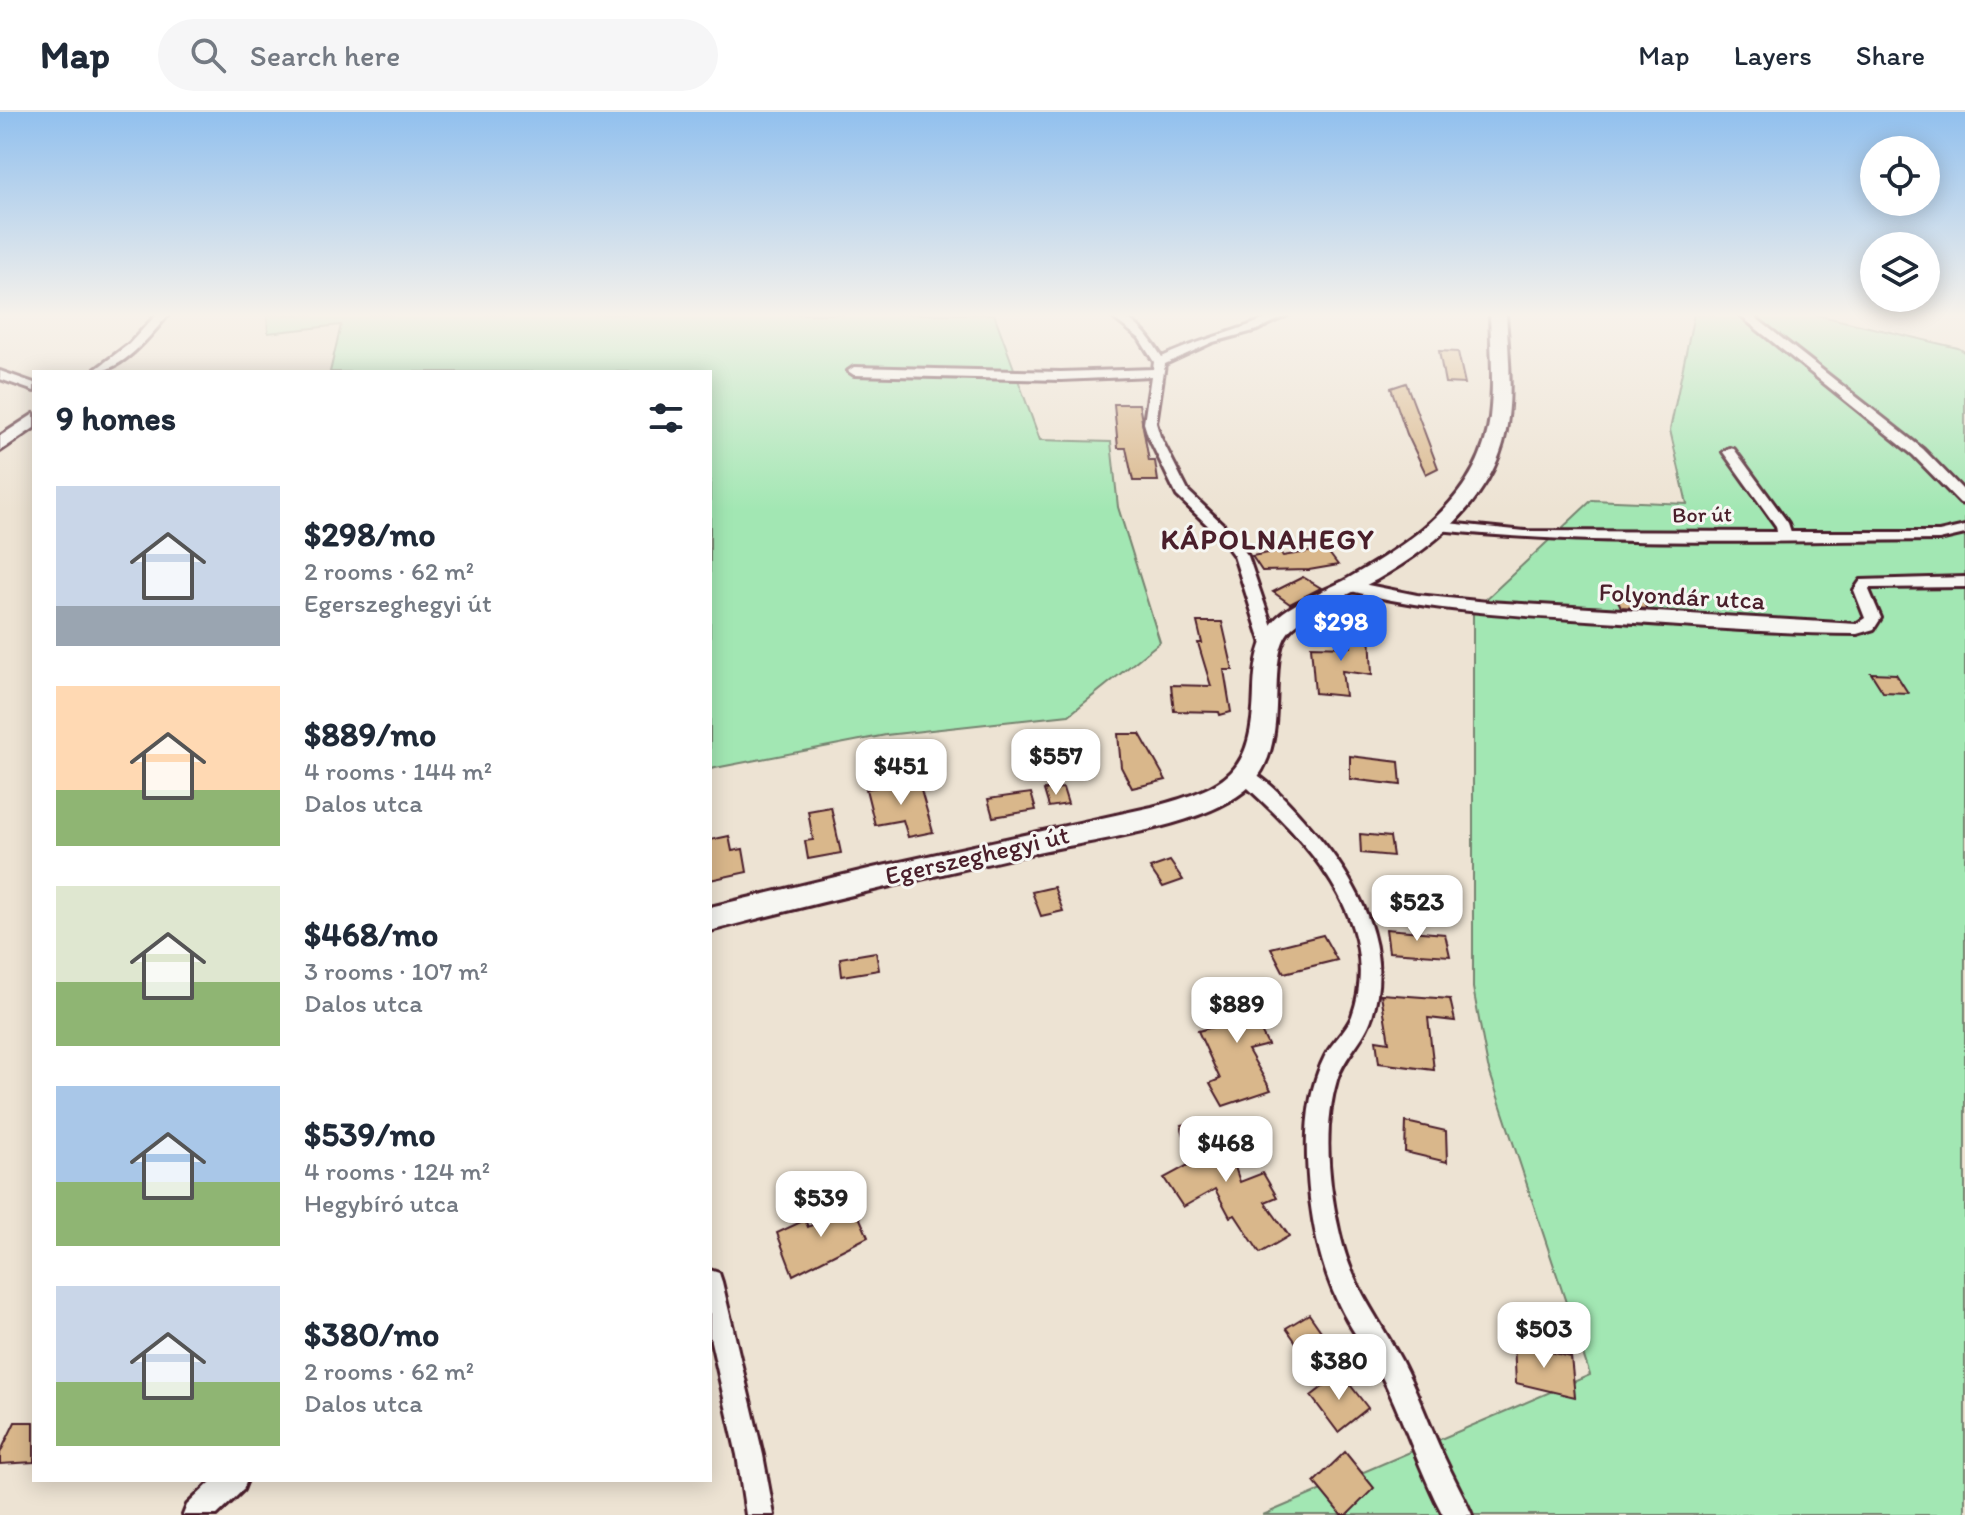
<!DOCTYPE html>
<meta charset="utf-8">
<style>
body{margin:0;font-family:Itim,sans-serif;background:#f6f6f7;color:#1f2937;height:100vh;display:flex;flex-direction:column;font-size:30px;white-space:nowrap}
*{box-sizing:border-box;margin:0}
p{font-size:26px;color:#747a83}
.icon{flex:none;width:44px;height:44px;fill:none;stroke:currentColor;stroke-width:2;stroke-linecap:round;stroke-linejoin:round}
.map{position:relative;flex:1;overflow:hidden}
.details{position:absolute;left:32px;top:258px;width:680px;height:1112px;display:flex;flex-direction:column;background:#fff;border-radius:0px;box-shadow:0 4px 20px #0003}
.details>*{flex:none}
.buttons{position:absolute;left:1860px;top:24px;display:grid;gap:16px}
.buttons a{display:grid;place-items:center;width:80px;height:80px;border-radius:50%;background:#fff;box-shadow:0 4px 20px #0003;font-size:40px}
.price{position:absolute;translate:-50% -68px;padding:0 18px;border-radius:16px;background:#fff;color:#222;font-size:26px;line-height:52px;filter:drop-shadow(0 2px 4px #0008)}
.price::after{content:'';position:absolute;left:50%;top:48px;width:24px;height:18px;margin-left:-12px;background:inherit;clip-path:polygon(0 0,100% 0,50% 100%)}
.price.selected{background:#2563eb;color:#fff}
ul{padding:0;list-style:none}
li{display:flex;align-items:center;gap:24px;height:200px;padding:0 24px}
li span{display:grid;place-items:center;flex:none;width:224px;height:160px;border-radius:0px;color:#555}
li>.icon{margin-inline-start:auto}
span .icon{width:96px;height:96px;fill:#fffc;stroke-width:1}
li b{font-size:34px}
h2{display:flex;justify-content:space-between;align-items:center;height:96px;padding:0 24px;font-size:34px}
header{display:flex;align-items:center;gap:48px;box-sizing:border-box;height:112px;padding:0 40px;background:#fff;border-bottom:2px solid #e0e1e3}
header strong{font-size:38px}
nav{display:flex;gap:44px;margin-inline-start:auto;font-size:28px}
.search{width:560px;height:72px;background:#f6f6f7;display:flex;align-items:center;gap:20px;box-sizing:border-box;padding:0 28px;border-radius:44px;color:#747a83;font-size:30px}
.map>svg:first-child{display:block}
.green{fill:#a2e7b3;stroke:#76836f;stroke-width:2}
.building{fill:#d9b78b;stroke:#4a1f2b;stroke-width:2}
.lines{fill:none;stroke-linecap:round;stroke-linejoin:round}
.street-casing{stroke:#4a1f2b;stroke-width:6}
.secondary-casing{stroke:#4a1f2b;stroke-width:6}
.street{fill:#f6f6f2;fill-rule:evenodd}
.secondary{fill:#f6f6f2;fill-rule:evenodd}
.labels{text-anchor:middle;stroke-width:6;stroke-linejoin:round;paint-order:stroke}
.far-street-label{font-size:22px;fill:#4a1f2b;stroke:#f6f6f2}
.street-label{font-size:26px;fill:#4a1f2b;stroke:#f6f6f2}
.far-district-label{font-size:28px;font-weight:bold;letter-spacing:2px;fill:#4a1f2b;stroke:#f6f6f2}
</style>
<header>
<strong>Map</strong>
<div class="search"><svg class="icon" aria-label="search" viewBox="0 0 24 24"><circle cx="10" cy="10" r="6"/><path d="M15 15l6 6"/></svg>Search here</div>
<nav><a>Map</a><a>Layers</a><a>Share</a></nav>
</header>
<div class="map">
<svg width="1965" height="1403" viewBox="0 0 1965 1403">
<rect width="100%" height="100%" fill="#ede3d3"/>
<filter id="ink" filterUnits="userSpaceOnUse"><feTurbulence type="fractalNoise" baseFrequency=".0125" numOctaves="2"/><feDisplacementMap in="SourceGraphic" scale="16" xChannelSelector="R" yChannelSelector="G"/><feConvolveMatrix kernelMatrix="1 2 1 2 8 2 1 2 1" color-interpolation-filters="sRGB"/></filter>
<g filter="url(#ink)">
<g class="green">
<polygon points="267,202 994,202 1040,328 1111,330 1118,395 1160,530 1069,603 886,623 710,657 710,260 330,260 341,213 268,221"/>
<polygon points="1694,202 1813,202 1958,236 1965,240 1965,1403 1263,1403 1590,1263 1488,955 1473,876 1473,490 1482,491 1592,388 1687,392 1670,318"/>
</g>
<g class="building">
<polygon points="1439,239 1458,240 1465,272 1445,271"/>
<polygon points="1406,271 1438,356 1426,362 1407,322 1391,276"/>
<polygon points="1114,292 1139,292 1149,349 1155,349 1158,369 1133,369 1126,336 1118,336"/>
<polygon points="1326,437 1338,453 1309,458 1262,459 1252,444 1279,439 1283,444"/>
<polygon points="1303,465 1321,476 1290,492 1273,480"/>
<polygon points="1615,482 1640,483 1647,497 1621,495"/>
<polygon points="1197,510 1222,510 1233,558 1224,558 1231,600 1220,603 1219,600 1174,599 1171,573 1211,574 1198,531 1202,531"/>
<polygon points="1350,518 1370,520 1372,563 1342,559 1345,584 1315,581 1311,534 1351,535"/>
<polygon points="1871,561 1896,562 1908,581 1883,580"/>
<polygon points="1118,622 1140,622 1166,668 1132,676 1121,655"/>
<polygon points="1350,644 1399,650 1401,673 1350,667"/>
<polygon points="918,668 933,720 908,725 903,708 875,713 866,677"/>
<polygon points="1063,676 1068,692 1049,695 1044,678"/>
<polygon points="1031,681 1036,698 993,705 988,687"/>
<polygon points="831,695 841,741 808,747 805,729 813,728 808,699"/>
<polygon points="1360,722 1390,725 1393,744 1361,741"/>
<polygon points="729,724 732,739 743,737 747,760 710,768 710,728"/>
<polygon points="1170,749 1183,768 1163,775 1150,756"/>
<polygon points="1054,775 1063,799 1041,804 1032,780"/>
<polygon points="1386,817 1445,822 1450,844 1389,840"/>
<polygon points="1323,823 1337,848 1284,861 1271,836"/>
<polygon points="876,840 879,858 842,864 840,846"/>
<polygon points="1260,876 1274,906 1256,910 1268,933 1248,938 1271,978 1223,994 1210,971 1220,967 1198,919 1217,914 1205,890"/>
<polygon points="1381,882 1450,887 1455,909 1428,906 1434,958 1379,951 1376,928 1389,930"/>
<polygon points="1219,1007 1240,1070 1263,1061 1277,1085 1265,1090 1289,1124 1260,1141 1235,1103 1230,1105 1215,1077 1183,1095 1164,1066 1192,1051 1181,1013"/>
<polygon points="1406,1010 1446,1019 1447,1050 1405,1040"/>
<polygon points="854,1093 868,1125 793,1163 777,1121 805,1108 808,1115"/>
<polygon points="1309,1202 1325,1225 1302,1239 1286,1216"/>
<polygon points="1514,1231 1571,1245 1575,1285 1516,1271"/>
<polygon points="1341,1261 1368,1296 1338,1320 1311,1284"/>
<polygon points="15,1310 34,1310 34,1350 0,1352 0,1341"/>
<polygon points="1345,1340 1374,1376 1347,1403 1341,1403 1314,1370"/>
</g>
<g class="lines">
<g class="street-casing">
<g id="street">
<path d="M157,202H169C150,224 122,260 92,260L129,232Z"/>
<path d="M1108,202C1134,202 1149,225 1162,245C1190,232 1218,224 1247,214C1262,209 1273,202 1290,202L1257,218L1213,230L1165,252L1156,311L1160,324L1188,379L1229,418L1248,444L1278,532L1276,536L1270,537L1262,532L1234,444L1219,424L1177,384L1148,324L1144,311L1151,264L1061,268L854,263L848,259L854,255L1061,260L1153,257L1154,250L1139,226Z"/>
<polygon points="1738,202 1751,202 1923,337 1965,380 1965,392 1960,391 1913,343"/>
<polygon points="0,259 34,271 34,279 0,267"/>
<path d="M1729,336L1734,337L1788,411L1791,420H1939L1965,414V422L1939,428C1772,429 1604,435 1438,418L1431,414L1438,410L1525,419L1777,420L1776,414L1723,340Z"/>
<path d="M1965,465V475L1870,476L1869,478L1881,506L1874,517L1857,522C1778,522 1699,515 1620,510C1528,504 1433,501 1343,477L1341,474L1348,469L1417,483L1488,490L1856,512L1865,506L1854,478L1861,468Z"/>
<path d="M1245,657C1266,663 1297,700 1312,717C1357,768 1394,835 1372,904C1365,928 1344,944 1337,968C1323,1015 1328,1070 1339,1118C1351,1174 1376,1201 1401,1248C1417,1279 1429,1312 1443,1343C1452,1363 1463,1382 1472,1403H1443C1421,1362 1407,1317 1387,1275C1376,1251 1360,1231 1347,1208C1326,1171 1315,1129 1310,1087C1305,1039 1303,988 1325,944C1332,930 1346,919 1352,904C1386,809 1303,725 1239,668L1236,663Z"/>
<polygon points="710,1158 719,1161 722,1170 763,1343 774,1403 746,1403 737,1343 710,1225"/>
<polygon points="213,1368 247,1368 243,1378 217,1403 183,1403 187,1393"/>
</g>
</g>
<g class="secondary-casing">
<g id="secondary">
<path d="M1490,202H1506C1508,236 1512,271 1508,305C1501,376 1446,426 1388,461C1359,479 1318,494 1293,515C1260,544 1296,629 1250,674C1208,715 1091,728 1033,741C925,766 817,790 710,819V795L873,756L1152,695C1230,674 1252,661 1254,578C1255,553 1258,530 1274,509C1286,493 1329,477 1347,467C1412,430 1480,385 1490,305C1494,271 1491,236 1490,202Z"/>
<polygon points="34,302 34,316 0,339 0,324"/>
</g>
</g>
<use href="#street" class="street"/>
<use href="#secondary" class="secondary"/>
</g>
</g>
<linearGradient id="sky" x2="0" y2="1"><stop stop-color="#91c0ee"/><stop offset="0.51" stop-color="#f7f2eb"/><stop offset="1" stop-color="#f7f2eb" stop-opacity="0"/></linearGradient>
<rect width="1965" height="398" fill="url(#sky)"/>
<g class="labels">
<g class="far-street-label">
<text transform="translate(1702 402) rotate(-1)" y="8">Bor út</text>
</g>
<g class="street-label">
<text transform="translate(1682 484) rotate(3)" y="9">Folyondár utca</text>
<text transform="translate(977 743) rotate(-13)" y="9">Egerszeghegyi út</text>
</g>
<g class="far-district-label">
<text x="1268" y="437">KÁPOLNAHEGY</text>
</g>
</g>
</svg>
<div class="buttons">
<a><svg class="icon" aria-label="locate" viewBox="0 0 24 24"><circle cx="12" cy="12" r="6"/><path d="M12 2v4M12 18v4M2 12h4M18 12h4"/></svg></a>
<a><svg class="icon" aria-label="layers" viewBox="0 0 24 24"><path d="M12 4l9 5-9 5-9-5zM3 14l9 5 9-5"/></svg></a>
</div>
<b class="price selected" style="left:1341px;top:551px">$298</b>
<b class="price" style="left:1056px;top:685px">$557</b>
<b class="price" style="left:901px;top:695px">$451</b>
<b class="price" style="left:1417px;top:831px">$523</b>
<b class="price" style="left:1237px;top:933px">$889</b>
<b class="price" style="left:1226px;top:1072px">$468</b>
<b class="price" style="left:821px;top:1127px">$539</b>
<b class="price" style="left:1544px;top:1258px">$503</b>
<b class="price" style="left:1339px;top:1290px">$380</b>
<section class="details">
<h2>9 homes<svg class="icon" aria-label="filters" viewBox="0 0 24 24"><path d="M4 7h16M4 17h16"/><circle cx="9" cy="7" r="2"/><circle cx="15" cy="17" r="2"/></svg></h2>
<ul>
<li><span style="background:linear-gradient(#c9d6e8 75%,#9aa5b1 0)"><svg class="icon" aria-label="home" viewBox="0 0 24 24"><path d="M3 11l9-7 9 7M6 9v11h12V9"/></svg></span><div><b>$298/mo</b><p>2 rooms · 62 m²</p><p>Egerszeghegyi út</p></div></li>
<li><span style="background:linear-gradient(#ffd9b3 65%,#8fb573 0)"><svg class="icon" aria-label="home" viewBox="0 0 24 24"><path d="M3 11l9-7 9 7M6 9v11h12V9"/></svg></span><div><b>$889/mo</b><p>4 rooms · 144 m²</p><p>Dalos utca</p></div></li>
<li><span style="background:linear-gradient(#dfe7d0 60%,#8fb573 0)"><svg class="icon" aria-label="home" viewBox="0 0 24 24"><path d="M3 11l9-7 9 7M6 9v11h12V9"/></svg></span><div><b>$468/mo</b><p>3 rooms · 107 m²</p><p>Dalos utca</p></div></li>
<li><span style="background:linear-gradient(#a9c7e8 60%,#8fb573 0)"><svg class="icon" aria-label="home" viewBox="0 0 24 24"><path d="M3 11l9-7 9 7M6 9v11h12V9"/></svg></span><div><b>$539/mo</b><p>4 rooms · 124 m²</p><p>Hegybíró utca</p></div></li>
<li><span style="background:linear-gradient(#c9d6e8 60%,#8fb573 0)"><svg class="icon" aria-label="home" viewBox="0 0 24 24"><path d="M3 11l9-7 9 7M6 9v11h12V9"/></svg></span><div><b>$380/mo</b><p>2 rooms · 62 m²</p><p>Dalos utca</p></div></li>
</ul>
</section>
</div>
